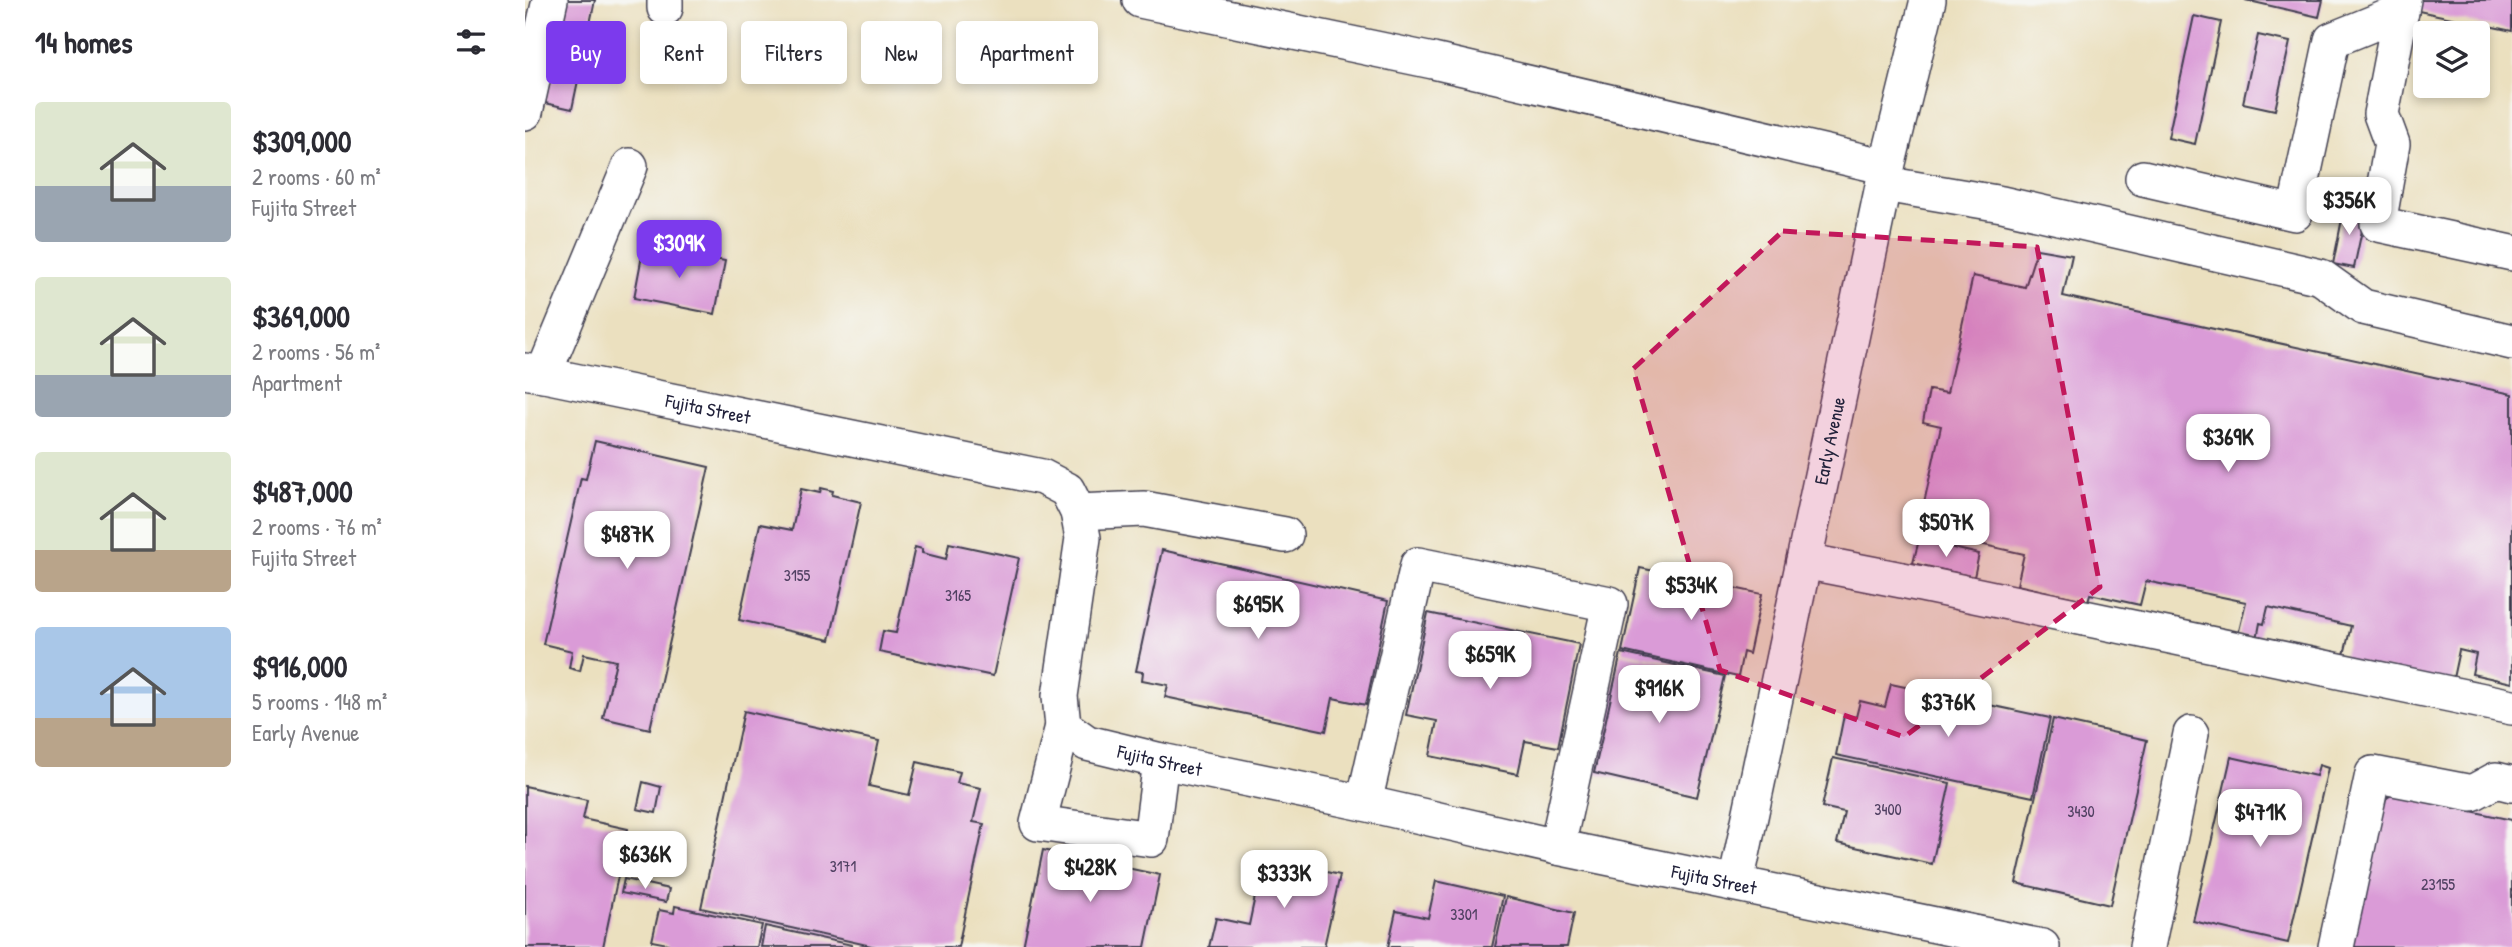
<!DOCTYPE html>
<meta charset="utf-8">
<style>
body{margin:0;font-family:"Patrick Hand",sans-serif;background:#f7f7f7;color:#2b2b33;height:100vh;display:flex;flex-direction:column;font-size:26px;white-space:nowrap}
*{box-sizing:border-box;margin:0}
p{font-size:23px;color:#7c7c81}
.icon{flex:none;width:38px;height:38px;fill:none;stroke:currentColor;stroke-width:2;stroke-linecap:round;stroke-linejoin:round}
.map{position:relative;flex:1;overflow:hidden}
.drawer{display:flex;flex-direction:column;background:#fff;width:525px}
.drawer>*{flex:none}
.guide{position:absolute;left:21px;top:21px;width:665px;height:63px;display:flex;gap:14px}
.controls{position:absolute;left:1888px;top:21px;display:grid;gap:14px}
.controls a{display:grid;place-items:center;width:77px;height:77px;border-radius:7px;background:#fff;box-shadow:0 4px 10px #0003;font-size:35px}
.price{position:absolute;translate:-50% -60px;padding:0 16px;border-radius:14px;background:#fff;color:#222;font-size:23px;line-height:46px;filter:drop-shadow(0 2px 4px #0008)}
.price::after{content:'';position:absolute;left:50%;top:42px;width:21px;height:16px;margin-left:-10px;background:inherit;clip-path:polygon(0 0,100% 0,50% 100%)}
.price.on{background:#7c3aed;color:#fff}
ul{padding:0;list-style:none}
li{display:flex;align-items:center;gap:21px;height:175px;padding:0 35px}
li span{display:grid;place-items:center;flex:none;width:196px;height:140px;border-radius:7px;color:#555}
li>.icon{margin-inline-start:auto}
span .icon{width:84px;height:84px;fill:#fffc;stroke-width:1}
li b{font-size:30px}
h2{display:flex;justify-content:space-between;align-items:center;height:84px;padding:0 35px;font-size:30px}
.pill{padding:0 24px;border-radius:7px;background:#fff;box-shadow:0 4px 10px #0003;font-size:24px;line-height:63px}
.pill.on{background:#7c3aed;color:#fff}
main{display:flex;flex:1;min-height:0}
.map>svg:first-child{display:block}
.building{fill:#da9bd7}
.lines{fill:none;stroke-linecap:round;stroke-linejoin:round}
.minor-casing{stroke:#403e4f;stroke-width:38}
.minor{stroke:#fff;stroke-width:35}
.marked{fill:#c2185b;fill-opacity:0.2;stroke:#c2185b;stroke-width:5;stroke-dasharray:14 9;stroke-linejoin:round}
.labels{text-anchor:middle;stroke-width:7;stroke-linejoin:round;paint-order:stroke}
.number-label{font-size:16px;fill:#504062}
.street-label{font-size:19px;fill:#22223b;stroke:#f6f6f2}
</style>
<main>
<section class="drawer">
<h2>14 homes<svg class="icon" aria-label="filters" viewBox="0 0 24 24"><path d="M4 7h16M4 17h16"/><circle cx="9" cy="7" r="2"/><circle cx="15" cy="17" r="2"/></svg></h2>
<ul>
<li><span style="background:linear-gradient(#dfe7d0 60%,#9aa5b1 0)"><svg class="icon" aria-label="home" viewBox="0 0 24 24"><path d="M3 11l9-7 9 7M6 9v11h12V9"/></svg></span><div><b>$309,000</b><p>2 rooms · 60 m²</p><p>Fujita Street</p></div></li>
<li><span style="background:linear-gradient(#dfe7d0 70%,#9aa5b1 0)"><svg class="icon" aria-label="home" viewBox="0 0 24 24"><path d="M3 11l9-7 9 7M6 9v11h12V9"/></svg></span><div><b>$369,000</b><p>2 rooms · 56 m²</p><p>Apartment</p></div></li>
<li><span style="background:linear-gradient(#dfe7d0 70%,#b9a48a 0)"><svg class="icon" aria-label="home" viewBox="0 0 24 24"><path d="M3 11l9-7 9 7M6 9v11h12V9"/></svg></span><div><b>$487,000</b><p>2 rooms · 76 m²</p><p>Fujita Street</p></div></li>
<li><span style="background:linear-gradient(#a9c7e8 65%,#b9a48a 0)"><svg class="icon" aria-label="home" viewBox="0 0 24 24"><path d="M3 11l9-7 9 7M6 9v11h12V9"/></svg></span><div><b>$916,000</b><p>5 rooms · 148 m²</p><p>Early Avenue</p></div></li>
</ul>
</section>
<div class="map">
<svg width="1987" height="947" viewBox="0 0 1987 947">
<rect width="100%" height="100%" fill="#f6f6f2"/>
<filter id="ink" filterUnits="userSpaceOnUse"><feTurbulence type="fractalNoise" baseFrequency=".0143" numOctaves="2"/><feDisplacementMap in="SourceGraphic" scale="14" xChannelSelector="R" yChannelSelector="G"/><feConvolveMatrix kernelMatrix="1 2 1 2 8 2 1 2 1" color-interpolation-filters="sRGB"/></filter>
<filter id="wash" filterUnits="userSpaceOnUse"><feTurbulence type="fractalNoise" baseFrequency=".00686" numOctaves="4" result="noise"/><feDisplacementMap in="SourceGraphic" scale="28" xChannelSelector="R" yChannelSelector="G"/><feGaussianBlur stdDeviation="1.57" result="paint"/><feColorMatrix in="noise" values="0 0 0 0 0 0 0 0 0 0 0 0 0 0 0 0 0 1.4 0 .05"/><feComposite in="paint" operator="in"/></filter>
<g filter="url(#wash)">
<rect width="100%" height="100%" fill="#ebe0bf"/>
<g id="blocks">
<g class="building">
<polygon points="42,0 70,0 47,109 20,103"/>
<polygon points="1720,0 1798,0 1794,17"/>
<polygon points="1892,0 1987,0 1987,31 1889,10"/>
<polygon points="1669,16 1696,22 1670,144 1643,138"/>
<polygon points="1733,35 1765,42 1750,110 1718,103"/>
<polygon points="1820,204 1832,206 1830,214 1840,216 1829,268 1808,264"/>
<polygon points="119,245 200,261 190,314 109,298"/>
<polygon points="1512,249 1547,255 1538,296 1987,394 1987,683 1947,674 1951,654 1934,650 1927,683 1818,659 1826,626 1743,607 1739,624 1735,623 1732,639 1713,635 1721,602 1621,581 1615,605 1565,594 1563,601 1492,585 1499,554 1393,530 1416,426 1398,422 1404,390 1422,393 1448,276 1500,287"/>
<polygon points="70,441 184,467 125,729 78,718 91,661 59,654 55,671 44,668 47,651 18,644 56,478 61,479"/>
<polygon points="296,488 308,491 307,495 336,502 305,640 214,620 235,524 267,530 276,489 295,493"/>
<polygon points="1394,540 1454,554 1449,577 1388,563"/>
<polygon points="424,543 494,558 468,676 354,652 358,631 371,633 390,547 397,549 397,553 421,559"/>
<polygon points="637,550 863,601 841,705 808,698 801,731 640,697 643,685 617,680 618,672 611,671"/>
<polygon points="1115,568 1237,594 1224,654 1218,652 1213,677 1097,651"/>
<polygon points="903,613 1054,644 1033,747 1000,741 993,774 905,756 912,721 881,715"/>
<polygon points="1096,653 1200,676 1172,797 1069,773"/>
<polygon points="1366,684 1525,718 1508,797 1311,755 1319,715 1331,717 1335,701 1360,707"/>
<polygon points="219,711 354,741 344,786 384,795 392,762 435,772 432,783 456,788 448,822 459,824 433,947 351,947 176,908"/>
<polygon points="1528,719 1622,740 1585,905 1491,883"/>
<polygon points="1706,757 1791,776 1794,765 1803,768 1763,943 1668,921"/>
<polygon points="1308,758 1425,783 1407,864 1312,843 1319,812 1297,807"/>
<polygon points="118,782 136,787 131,813 112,809"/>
<polygon points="0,786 62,800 58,819 103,829 78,947 0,947"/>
<polygon points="1868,794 1987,820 1987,947 1824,947 1856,802"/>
<polygon points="518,850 635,875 620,947 498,947"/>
<polygon points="738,858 815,875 799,947 684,947 691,918 724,925"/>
<polygon points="99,879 144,889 141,902 96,893"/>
<polygon points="911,881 978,896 967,947 863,947 871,911 903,918"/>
<polygon points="981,897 1049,913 1042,947 970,947"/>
<polygon points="150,906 237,925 232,947 143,947 143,944 127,941 134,910 149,913"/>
<polygon points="240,926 327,945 327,947 236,947"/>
</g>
</g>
</g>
<g filter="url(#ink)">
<use href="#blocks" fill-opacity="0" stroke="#403e4f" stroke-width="2"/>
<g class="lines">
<g class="minor-casing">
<g id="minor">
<polyline points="140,0 140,8"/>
<polyline points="615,0 908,61 1362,167"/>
<polyline points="1878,0 1856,114 1867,144 1853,224 1987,253"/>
<polyline points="0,112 25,0"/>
<polyline points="1618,178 1770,213 1807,40 1876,12"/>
<polyline points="1359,184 1477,204 1796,277 1838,307 1987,342"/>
<path id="s1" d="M0,371L517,477L542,490L553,512L558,538L535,696L538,726L562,743L636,761L839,803L1032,847L1517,947"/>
<polyline points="18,375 105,166"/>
<polyline points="553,512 619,509 760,535"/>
<polyline points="1279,561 1382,581 1987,707"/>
<polyline points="538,726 513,823 626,839 636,761"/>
<polyline points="839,803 893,565 1085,604 1032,847"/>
<path id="s2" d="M1211,883L1362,167L1403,0"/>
<polyline points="1622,947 1666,734"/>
<polyline points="1811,947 1848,774 1947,793 1971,780 1987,784"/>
</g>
</g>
<use href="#minor" class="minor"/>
</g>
</g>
<path class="marked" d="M1258,231L1512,247L1575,587L1379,737L1195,670L1108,369Z"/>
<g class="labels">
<g class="number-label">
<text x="272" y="581">3155</text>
<text x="433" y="601">3165</text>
<text x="1363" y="815">3400</text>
<text x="1556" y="817">3430</text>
<text x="318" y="872">3171</text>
<text x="1913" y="890">23155</text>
<text x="939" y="920">3301</text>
</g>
<g class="street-label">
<text dy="7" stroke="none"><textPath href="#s1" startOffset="187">Fujita Street</textPath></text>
<text dy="7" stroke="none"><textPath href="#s2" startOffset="452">Early Avenue</textPath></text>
<text dy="7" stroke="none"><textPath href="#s1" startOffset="901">Fujita Street</textPath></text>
<text dy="7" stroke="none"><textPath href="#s1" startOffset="1468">Fujita Street</textPath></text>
</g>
</g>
</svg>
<div class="controls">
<a><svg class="icon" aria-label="layers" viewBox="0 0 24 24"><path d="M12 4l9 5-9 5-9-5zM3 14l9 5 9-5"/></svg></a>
</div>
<b class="price" style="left:1824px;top:237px">$356K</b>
<b class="price on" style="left:154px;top:280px">$309K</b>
<b class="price" style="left:1703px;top:474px">$369K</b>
<b class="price" style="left:1421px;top:559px">$507K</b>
<b class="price" style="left:102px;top:571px">$487K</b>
<b class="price" style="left:1166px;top:622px">$534K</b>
<b class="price" style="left:733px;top:641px">$695K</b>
<b class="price" style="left:965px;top:691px">$659K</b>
<b class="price" style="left:1134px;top:725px">$916K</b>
<b class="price" style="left:1423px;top:739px">$376K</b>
<b class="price" style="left:1735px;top:849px">$471K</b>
<b class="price" style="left:120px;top:891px">$636K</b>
<b class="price" style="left:565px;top:904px">$428K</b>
<b class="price" style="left:759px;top:910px">$333K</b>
<div class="guide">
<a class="pill on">Buy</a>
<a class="pill">Rent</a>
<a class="pill">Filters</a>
<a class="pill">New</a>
<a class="pill">Apartment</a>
</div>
</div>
</main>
